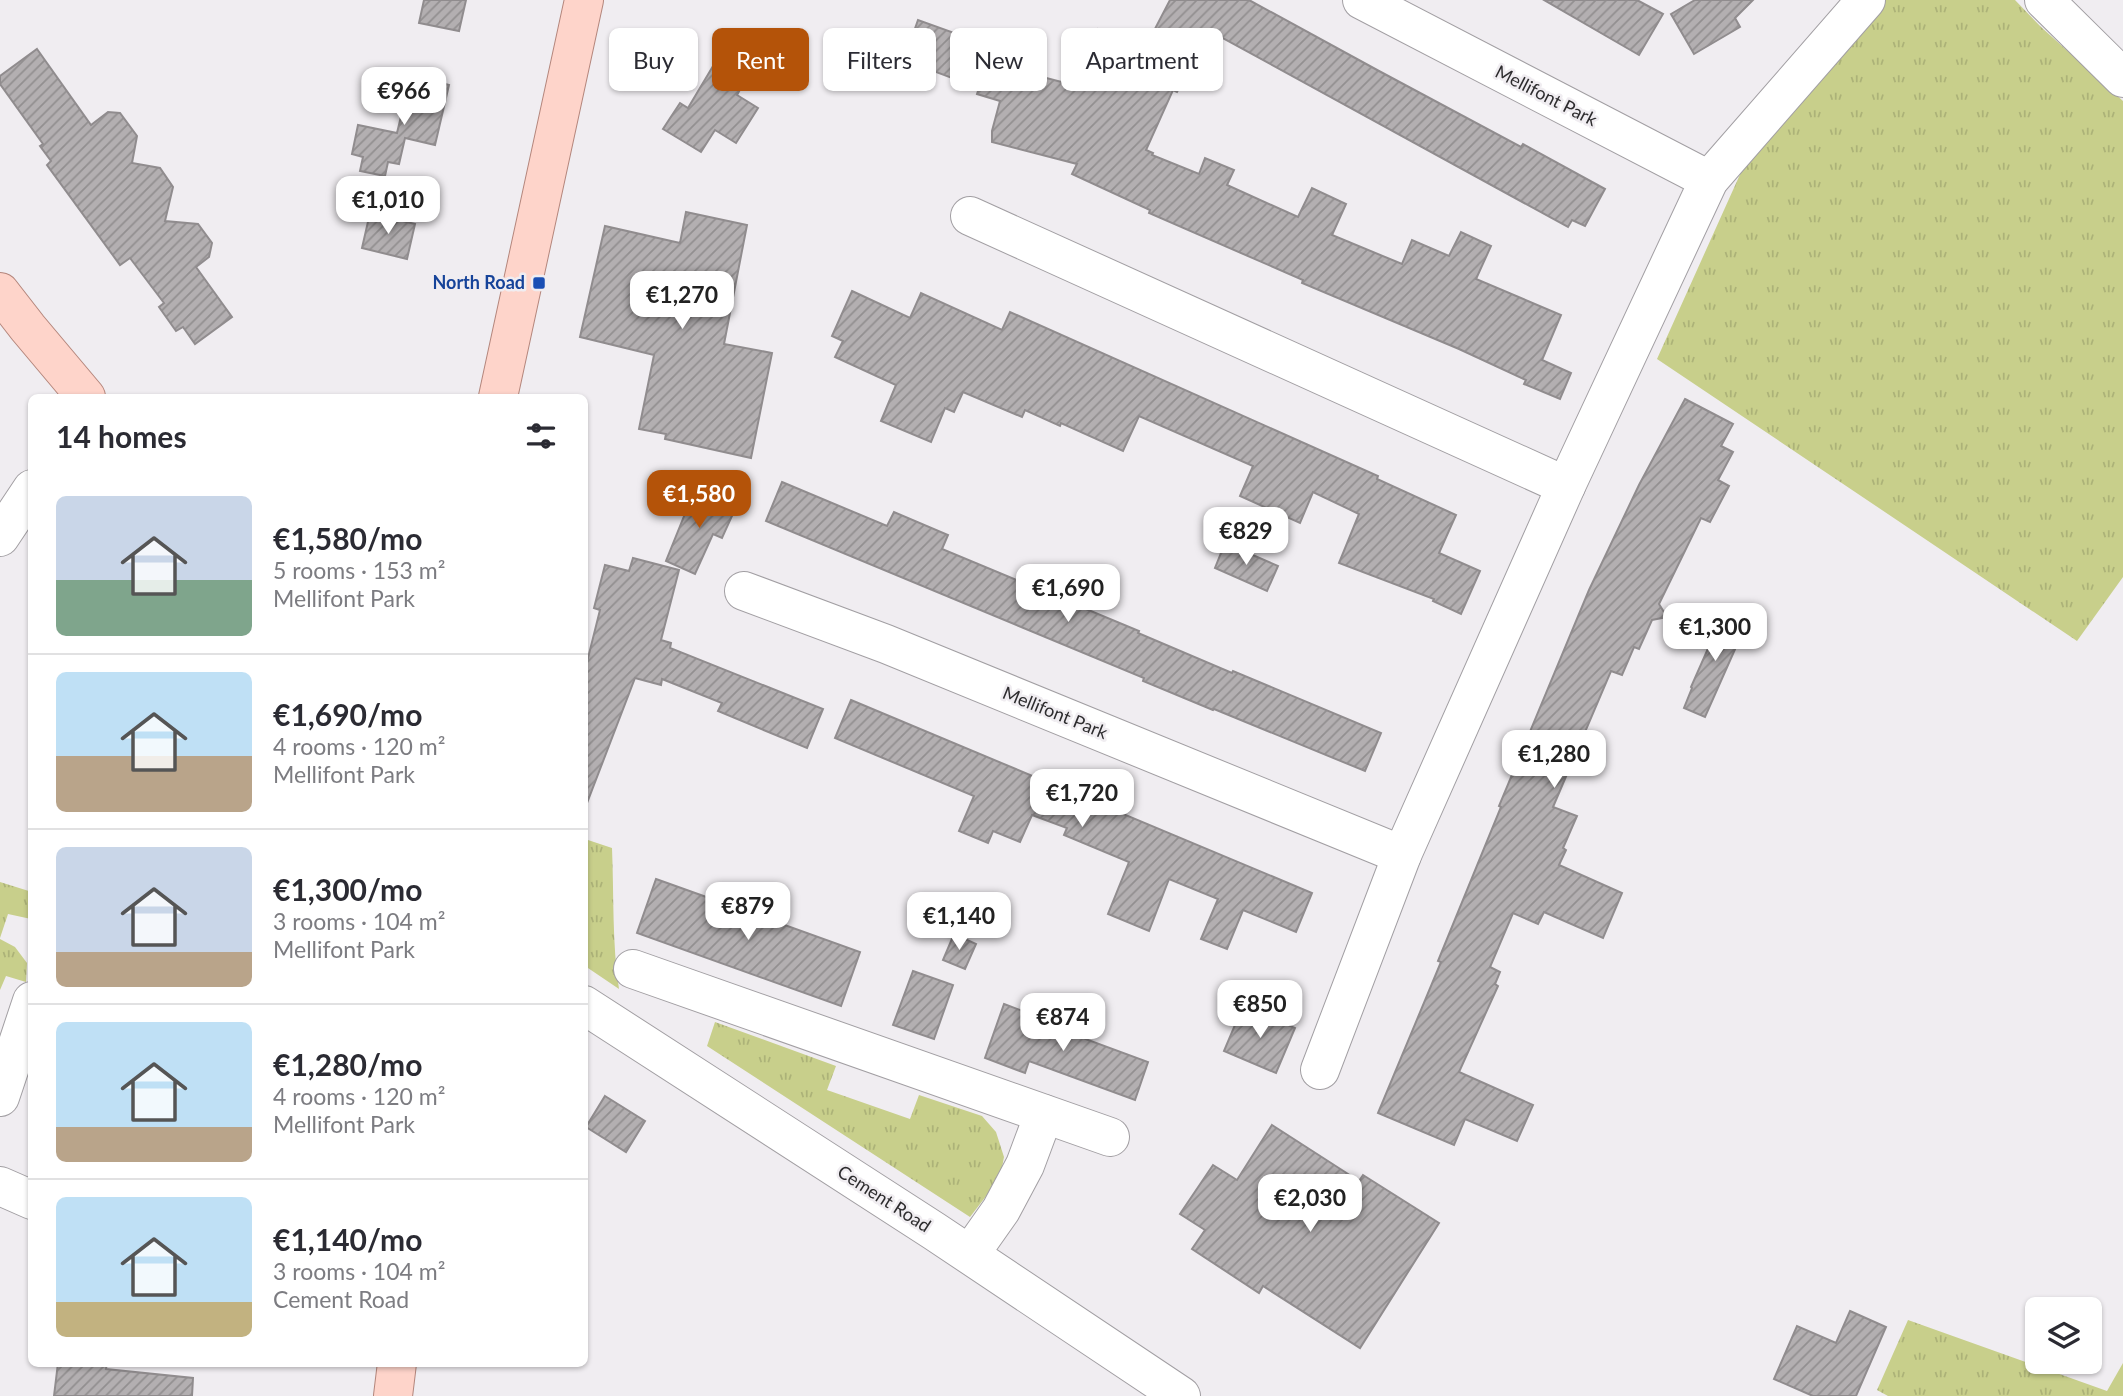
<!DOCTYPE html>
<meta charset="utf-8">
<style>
body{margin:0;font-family:Lato,sans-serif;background:#f7f7f7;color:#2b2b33;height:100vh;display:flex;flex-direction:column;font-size:26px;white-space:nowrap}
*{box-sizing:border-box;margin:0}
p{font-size:23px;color:#7c7c81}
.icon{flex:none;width:38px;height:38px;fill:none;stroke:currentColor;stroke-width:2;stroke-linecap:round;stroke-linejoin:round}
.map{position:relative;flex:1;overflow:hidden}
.side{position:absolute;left:28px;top:394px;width:560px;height:973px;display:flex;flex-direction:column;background:#fff;border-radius:10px;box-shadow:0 2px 5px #0004}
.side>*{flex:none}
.hud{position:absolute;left:609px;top:28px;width:665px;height:63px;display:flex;gap:14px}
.fabs{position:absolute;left:2025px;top:1297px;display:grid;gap:14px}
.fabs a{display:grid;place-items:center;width:77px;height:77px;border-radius:10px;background:#fff;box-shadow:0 2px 5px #0004;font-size:35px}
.price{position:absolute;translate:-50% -60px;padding:0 16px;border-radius:14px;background:#fff;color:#222;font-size:23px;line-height:46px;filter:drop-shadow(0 2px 4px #0008)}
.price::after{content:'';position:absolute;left:50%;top:42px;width:21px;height:16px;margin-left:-10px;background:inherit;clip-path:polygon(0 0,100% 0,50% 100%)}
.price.current{background:#b45309;color:#fff}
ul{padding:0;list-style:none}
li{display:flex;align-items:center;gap:21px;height:175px;padding:0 28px}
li+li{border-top:2px solid #e1e1e2}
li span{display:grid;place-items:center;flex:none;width:196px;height:140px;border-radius:10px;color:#555}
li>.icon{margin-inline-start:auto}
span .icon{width:84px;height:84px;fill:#fffc;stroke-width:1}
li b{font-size:30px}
h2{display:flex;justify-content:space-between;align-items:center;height:84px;padding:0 28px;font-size:30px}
.chip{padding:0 24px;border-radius:10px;background:#fff;box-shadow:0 2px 5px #0004;font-size:24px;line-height:63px}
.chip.current{background:#b45309;color:#fff}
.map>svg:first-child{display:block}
.grass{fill:url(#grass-tufts)}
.building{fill:url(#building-hatch);stroke:#908c8e;stroke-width:2}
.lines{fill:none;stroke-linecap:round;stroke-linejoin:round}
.minor-casing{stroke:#a29fa3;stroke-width:40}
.major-casing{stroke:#b4867c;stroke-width:40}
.minor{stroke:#fff;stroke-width:38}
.major{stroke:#fed4ca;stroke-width:38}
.transit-dot{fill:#1a4fb4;stroke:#f0edf1;stroke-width:2.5}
.labels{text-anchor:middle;stroke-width:5;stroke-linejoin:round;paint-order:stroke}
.street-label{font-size:18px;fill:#2d2c2e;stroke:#f0edf1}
.transit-label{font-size:18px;font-weight:bold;fill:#164399;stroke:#f0edf1;text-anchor:end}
</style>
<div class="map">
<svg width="2123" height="1396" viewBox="0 0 2123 1396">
<defs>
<pattern id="grass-tufts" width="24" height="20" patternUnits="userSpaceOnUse" patternTransform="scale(1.75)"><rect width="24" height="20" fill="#c8cf8b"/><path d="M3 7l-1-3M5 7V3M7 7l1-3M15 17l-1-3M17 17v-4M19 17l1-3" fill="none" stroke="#acb278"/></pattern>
<pattern id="building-hatch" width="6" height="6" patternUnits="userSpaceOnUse" patternTransform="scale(1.75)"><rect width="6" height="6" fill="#b3afb1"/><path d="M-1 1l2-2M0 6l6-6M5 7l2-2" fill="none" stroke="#928f90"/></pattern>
</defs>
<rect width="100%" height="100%" fill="#f0edf1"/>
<g class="grass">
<polygon points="1882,0 2015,0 2041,27 2123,101 2123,577 2077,641 1657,359 1751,150"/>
<path d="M585,839L612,848C614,895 612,943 619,989L585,966Z"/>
<polygon points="0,882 32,892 31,919 8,914 0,938"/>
<polygon points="0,939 15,947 27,963 26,982 6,976 0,990"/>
<polygon points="715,1022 836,1066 827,1090 910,1119 919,1095 982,1116 996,1132 1004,1157 1000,1178 970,1217 707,1046"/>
<polygon points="1908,1320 2107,1391 2123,1363 2123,1396 1888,1396 1877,1390"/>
</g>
<g class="building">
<polygon points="424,0 466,0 459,31 419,23"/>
<polygon points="1170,0 1249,0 1379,71 1521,147 1523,144 1605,189 1585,226 1572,220 1568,227 1210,31 1177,92 1173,90 1146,150 1153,153 1152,155 1199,174 1205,158 1234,170 1227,185 1298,217 1312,188 1346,204 1332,235 1402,264 1412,240 1449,256 1461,232 1491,246 1476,279 1561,315 1542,360 1571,373 1560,399 1524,384 1526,380 1459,349 1302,283 1303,280 1149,213 1150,210 1072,174 1077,164 992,142 992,131 1000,101 977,94 979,88 904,60 918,20 971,39 966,54 1013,67 1012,69 1073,85 1098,29 1144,50"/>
<polygon points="1544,0 1637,0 1663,14 1639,55"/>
<polygon points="1695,0 1753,0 1735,18 1740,27 1694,54 1671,14"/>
<polygon points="37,49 91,125 108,112 120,113 137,136 132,163 160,168 173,187 165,221 198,224 212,243 209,257 196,267 232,317 195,344 183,327 176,331 159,307 164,303 130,258 120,265 47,165 51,161 40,146 43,144 0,84 0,76"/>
<polygon points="713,66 743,84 737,95 758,108 736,143 715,130 701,152 663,129 680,103 688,108"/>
<polygon points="411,75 449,85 435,145 405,138 399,164 388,162 385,176 360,171 363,157 352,154 358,125 397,133"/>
<polygon points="686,212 747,225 724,344 772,353 751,458 665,439 666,434 639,429 654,355 580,337 605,226 680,243"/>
<polygon points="370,213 415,224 407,259 362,248"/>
<polygon points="852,291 910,318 921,293 1002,330 1010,312 1378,476 1377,479 1456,515 1439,553 1480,571 1461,614 1433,601 1434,599 1339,563 1359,514 1313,492 1300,523 1240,496 1253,466 1139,416 1123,451 1061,423 1060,426 1025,410 1022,417 963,392 954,412 945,408 931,442 881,421 896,385 835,357 843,341 832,336"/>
<polygon points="1685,399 1733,424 1721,446 1733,452 1718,480 1729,486 1710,522 1701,518 1659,604 1667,617 1652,620 1639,649 1634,647 1622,675 1611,671 1553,807 1577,816 1563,848 1566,850 1559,865 1622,893 1603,938 1544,912 1538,924 1513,913 1490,967 1500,972 1495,984 1498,986 1459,1072 1533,1105 1517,1141 1465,1119 1454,1145 1378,1113 1441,962 1438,961 1501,807 1499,806 1589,590 1639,485"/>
<polygon points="782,482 887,526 894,512 948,535 942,549 1139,631 1138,633 1232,673 1233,671 1381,733 1365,771 1214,709 1213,710 1143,681 1144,678 766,521"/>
<polygon points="695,489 736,507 722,538 713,534 695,574 666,561"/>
<polygon points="1225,543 1278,566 1267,591 1215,568"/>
<polygon points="633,558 679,570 661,640 671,643 670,648 823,709 807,748 718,711 722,703 662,679 661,685 635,678 587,803 584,803 584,674 600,610 594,608 605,565 629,571"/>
<polygon points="1725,610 1748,620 1705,717 1684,708 1692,688 1691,687"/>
<polygon points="851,700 1312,893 1296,932 1243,910 1227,949 1201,939 1218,899 1169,879 1149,931 1108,914 1129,862 1064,835 1067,828 1032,815 1020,842 993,831 988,843 959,831 974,796 835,738"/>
<polygon points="656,879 860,952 841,1006 637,933"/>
<polygon points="954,934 976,944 965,969 943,960"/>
<polygon points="913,971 953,985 934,1039 893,1025"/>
<polygon points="1004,1004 1044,1019 1042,1023 1148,1062 1135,1100 1029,1061 1025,1073 985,1058"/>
<polygon points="1243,1006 1295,1028 1276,1073 1224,1051"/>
<polygon points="605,1096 645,1121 626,1152 586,1127"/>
<polygon points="1272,1125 1359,1181 1363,1175 1439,1223 1360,1348 1263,1286 1259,1293 1192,1249 1205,1230 1180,1214 1213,1165 1237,1180"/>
<polygon points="1850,1311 1886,1327 1856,1396 1813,1396 1774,1379 1797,1326 1836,1343"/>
<polygon points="58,1363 107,1363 106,1369 193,1378 192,1396 54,1396"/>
</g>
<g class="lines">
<g class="minor-casing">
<g id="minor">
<polyline points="1362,0 1709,180"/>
<polyline points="2044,0 2123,78"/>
<polyline points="970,216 1566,486"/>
<polyline points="0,537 32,489"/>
<polyline points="744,591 886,644 1402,855"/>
<polyline points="633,969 1110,1137"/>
<polyline points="584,1005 934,1231 1181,1396"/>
<polyline points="1320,1070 1402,855 1566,486 1709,180 1866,0"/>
<polyline points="0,1097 32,1001"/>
<polyline points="0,1186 32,1200"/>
<polyline points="970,1254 1001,1210 1025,1165 1044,1114"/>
</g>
</g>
<g class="major-casing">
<g id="major">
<polyline points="0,292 28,328 86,397"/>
<polyline points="498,397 584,0"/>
<polyline points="393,1396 397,1363"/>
</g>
</g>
<use href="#minor" class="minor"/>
<use href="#major" class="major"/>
</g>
<rect class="transit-dot" x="532" y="276" width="14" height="14" rx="3.5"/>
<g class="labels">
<g class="street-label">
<text transform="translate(1546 96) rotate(27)" y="6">Mellifont Park</text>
<text transform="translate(1055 713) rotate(22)" y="6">Mellifont Park</text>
<text transform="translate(884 1199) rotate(33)" y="6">Cement Road</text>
</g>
<g class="transit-label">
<text x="525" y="289">North Road</text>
</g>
</g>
</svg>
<div class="fabs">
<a><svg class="icon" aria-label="layers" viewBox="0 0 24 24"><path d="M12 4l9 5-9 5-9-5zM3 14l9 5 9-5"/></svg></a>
</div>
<b class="price" style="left:404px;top:127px">€966</b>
<b class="price" style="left:388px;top:236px">€1,010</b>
<b class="price" style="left:682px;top:331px">€1,270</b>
<b class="price current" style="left:699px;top:530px">€1,580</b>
<b class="price" style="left:1246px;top:567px">€829</b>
<b class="price" style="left:1068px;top:624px">€1,690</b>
<b class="price" style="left:1715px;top:663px">€1,300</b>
<b class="price" style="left:1554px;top:790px">€1,280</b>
<b class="price" style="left:1082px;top:829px">€1,720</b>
<b class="price" style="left:748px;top:942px">€879</b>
<b class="price" style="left:959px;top:952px">€1,140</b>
<b class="price" style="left:1260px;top:1040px">€850</b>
<b class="price" style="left:1063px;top:1053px">€874</b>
<b class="price" style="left:1310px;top:1234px">€2,030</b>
<div class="hud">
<a class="chip">Buy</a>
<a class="chip current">Rent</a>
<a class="chip">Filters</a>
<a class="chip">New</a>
<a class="chip">Apartment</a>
</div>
<section class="side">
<h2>14 homes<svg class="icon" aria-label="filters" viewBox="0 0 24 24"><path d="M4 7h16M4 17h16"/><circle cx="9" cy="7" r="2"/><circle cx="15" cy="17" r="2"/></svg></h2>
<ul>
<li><span style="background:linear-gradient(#c9d6e8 60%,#7fa58c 0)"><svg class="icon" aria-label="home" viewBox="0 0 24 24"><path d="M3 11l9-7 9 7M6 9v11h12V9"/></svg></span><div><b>€1,580/mo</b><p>5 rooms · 153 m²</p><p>Mellifont Park</p></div></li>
<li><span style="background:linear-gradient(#bfe0f5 60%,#b9a48a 0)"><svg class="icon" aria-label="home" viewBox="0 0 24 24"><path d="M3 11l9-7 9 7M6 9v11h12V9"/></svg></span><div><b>€1,690/mo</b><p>4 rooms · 120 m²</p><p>Mellifont Park</p></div></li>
<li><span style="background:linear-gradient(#c9d6e8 75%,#b9a48a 0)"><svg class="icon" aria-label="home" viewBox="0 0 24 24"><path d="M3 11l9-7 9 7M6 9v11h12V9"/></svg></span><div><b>€1,300/mo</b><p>3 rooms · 104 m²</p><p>Mellifont Park</p></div></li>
<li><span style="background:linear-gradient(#bfe0f5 75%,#b9a48a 0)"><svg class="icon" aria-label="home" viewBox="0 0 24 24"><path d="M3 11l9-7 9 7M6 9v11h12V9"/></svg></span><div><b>€1,280/mo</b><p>4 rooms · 120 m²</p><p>Mellifont Park</p></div></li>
<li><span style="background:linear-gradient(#bfe0f5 75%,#c2b280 0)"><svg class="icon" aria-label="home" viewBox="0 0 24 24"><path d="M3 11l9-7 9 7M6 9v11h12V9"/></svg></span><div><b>€1,140/mo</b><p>3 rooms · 104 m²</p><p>Cement Road</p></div></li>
</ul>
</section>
</div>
